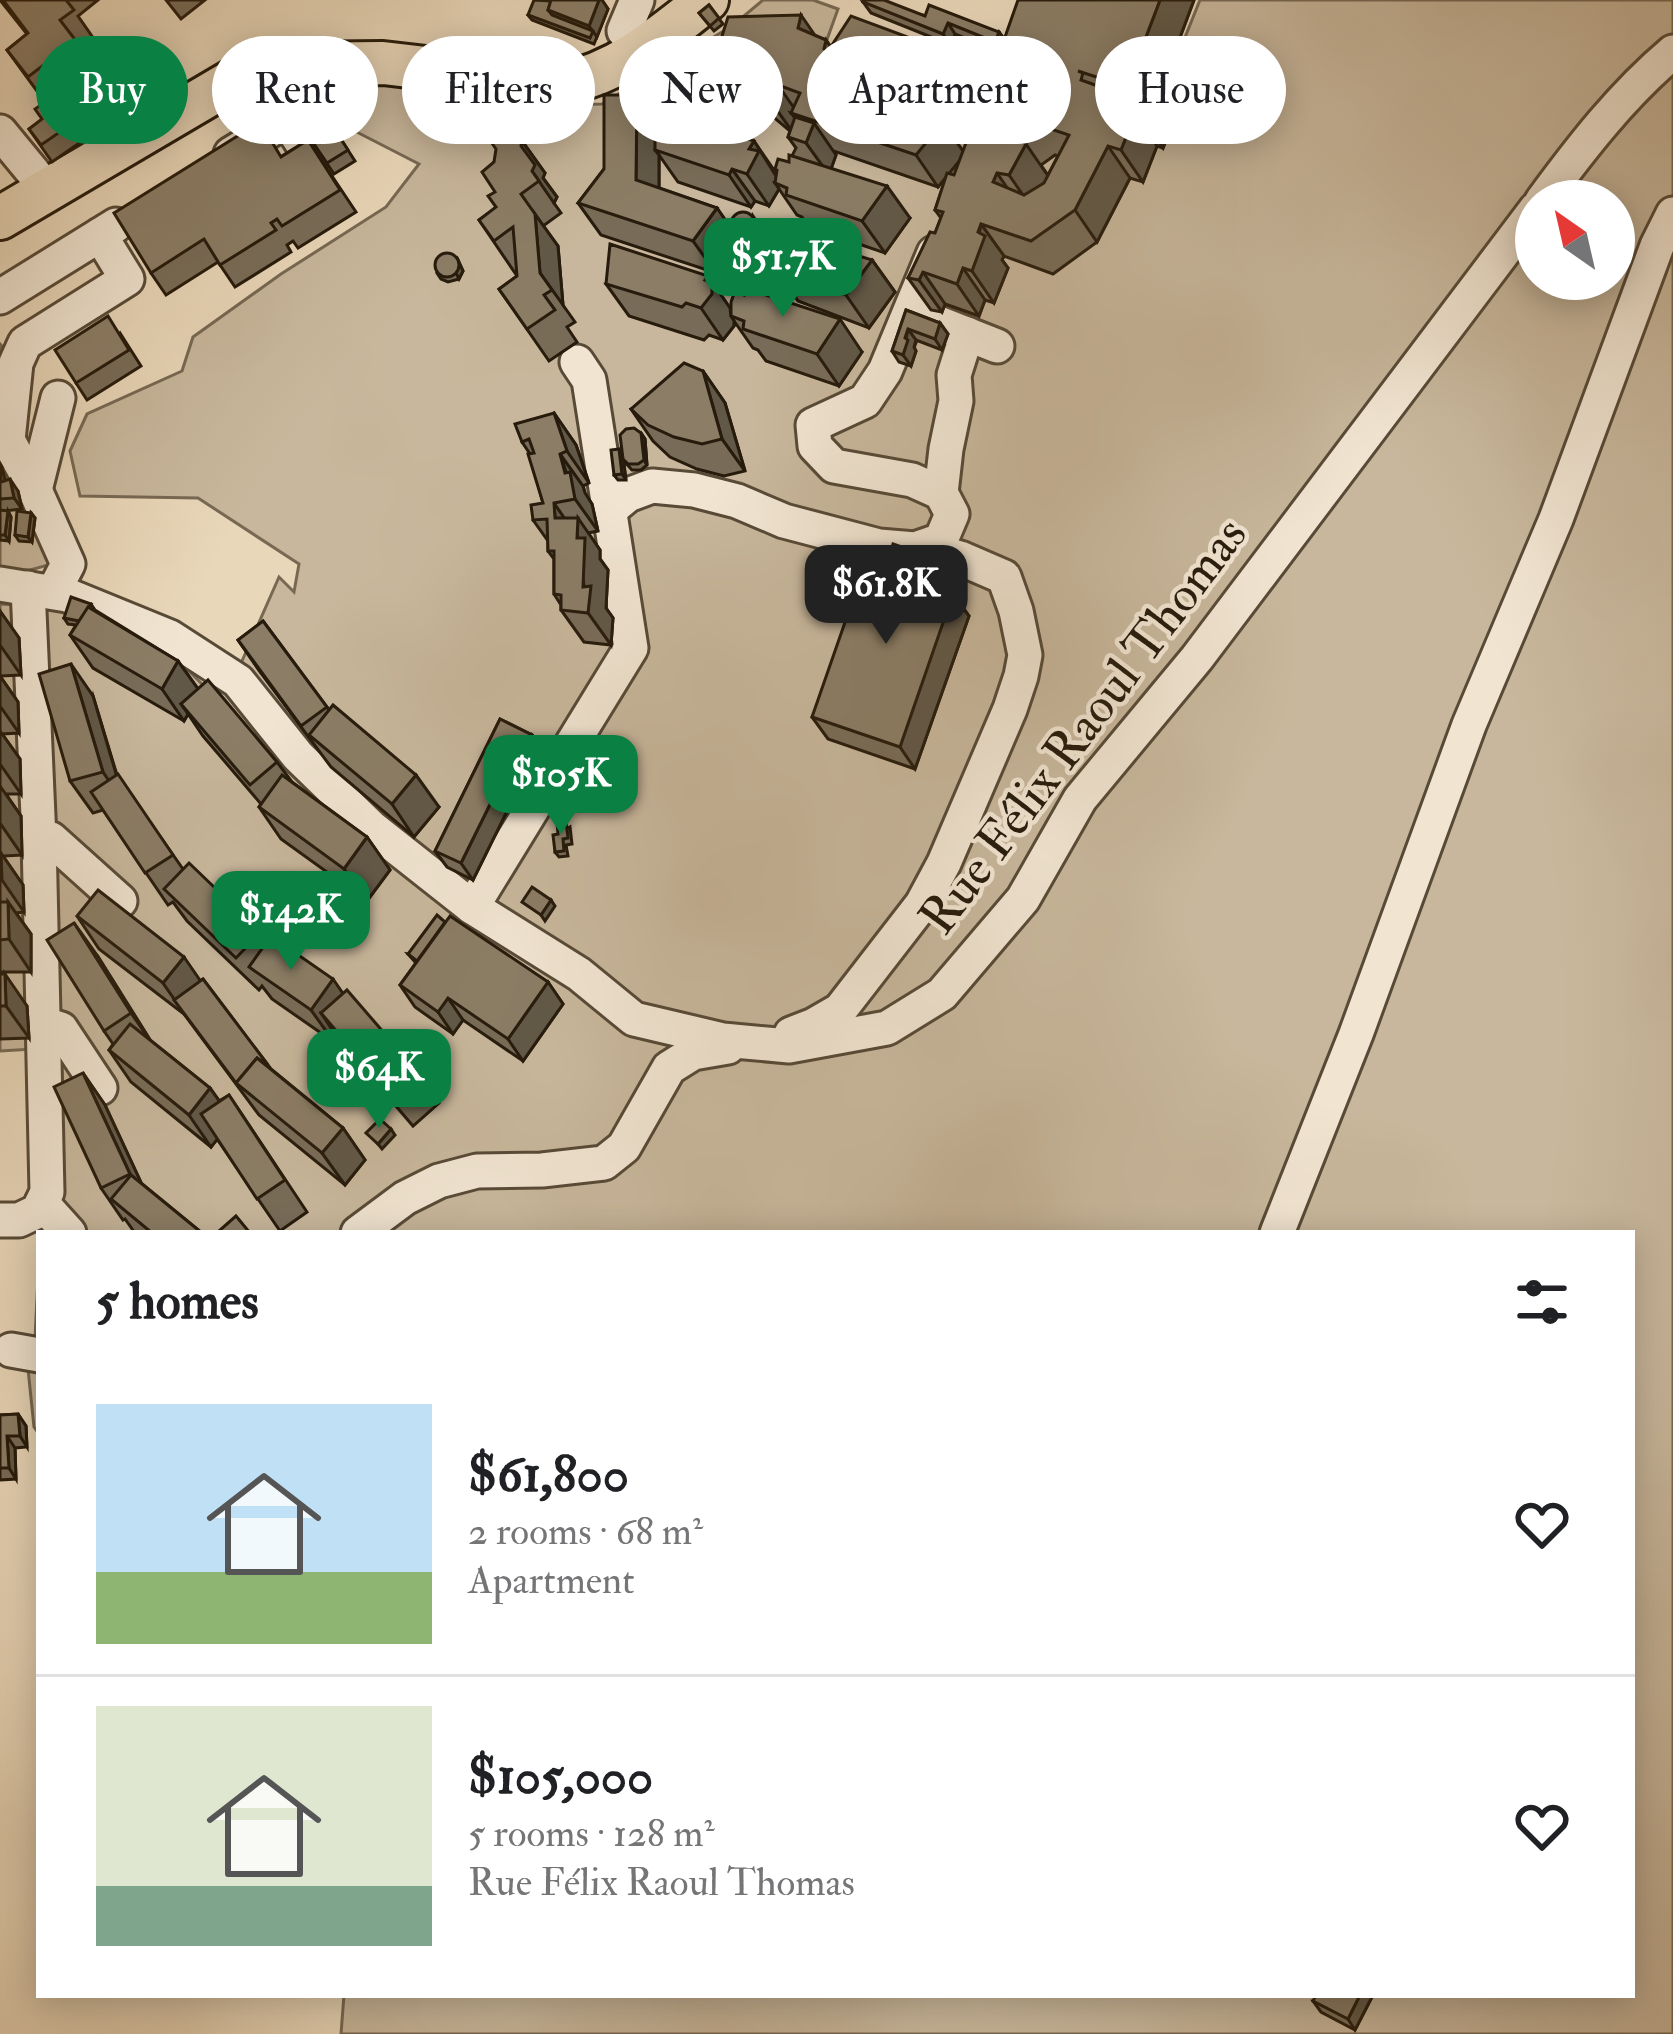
<!DOCTYPE html>
<meta charset="utf-8">
<style>
body{margin:0;font-family:"IM FELL Double Pica",serif;background:#f2f2f2;color:#202124;height:100vh;display:flex;flex-direction:column;font-size:45px;white-space:nowrap}
*{box-sizing:border-box;margin:0}
p{font-size:39px;color:#757577}
.icon{flex:none;width:66px;height:66px;fill:none;stroke:currentColor;stroke-width:2;stroke-linecap:round;stroke-linejoin:round}
.map{position:relative;flex:1;overflow:hidden}
.drawer{position:absolute;left:36px;top:1230px;width:1599px;height:768px;display:flex;flex-direction:column;background:#fff;border-radius:0px;box-shadow:0 6px 30px #0003}
.drawer>*{flex:none}
.guide{position:absolute;left:36px;top:36px;width:1602px;height:108px;display:flex;gap:24px}
.needle{width:78px;rotate:326deg}
.controls{position:absolute;left:1515px;top:180px;display:grid;gap:24px}
.controls a{display:grid;place-items:center;width:120px;height:120px;border-radius:50%;background:#fff;box-shadow:0 6px 30px #0003;font-size:60px}
.price{position:absolute;translate:-50% -102px;padding:0 27px;border-radius:24px;background:#0b8043;color:#fff;font-size:39px;line-height:78px;filter:drop-shadow(0 3px 6px #0008)}
.price::after{content:'';position:absolute;left:50%;top:72px;width:36px;height:27px;margin-left:-18px;background:inherit;clip-path:polygon(0 0,100% 0,50% 100%)}
.price.current{background:#222;color:#fff}
ul{padding:0;list-style:none}
li{display:flex;align-items:center;gap:36px;height:300px;padding:0 60px}
li+li{border-top:3px solid #e0e0e0}
li span{display:grid;place-items:center;flex:none;width:336px;height:240px;border-radius:0px;color:#555}
li>.icon{margin-inline-start:auto}
span .icon{width:144px;height:144px;fill:#fffc;stroke-width:1}
li b{font-size:51px}
h2{display:flex;justify-content:space-between;align-items:center;height:144px;padding:0 60px;font-size:51px}
.chip{padding:0 42px;border-radius:54px;background:#fff;box-shadow:0 6px 30px #0003;font-size:42px;line-height:108px}
.chip.current{background:#0b8043;color:#fff}
.map>svg:first-child{display:block}
.green{fill:#c8b79c;stroke:#776954;stroke-width:3;fill-rule:evenodd}
.lines{fill:none;stroke-linecap:round;stroke-linejoin:round}
.minor-casing{stroke:#574a37;stroke-width:39}
.major-casing{stroke:#261b0c;stroke-width:48}
.minor{stroke:#f1e5d2;stroke-width:33}
.major{stroke:#e9d7b9;stroke-width:42}
.wall{fill:#786c58;stroke:#261b0c;stroke-width:3;fill-rule:evenodd}
.shaded-wall{fill:#615847;stroke:#261b0c;stroke-width:3}
.building{fill:#8b7d66;stroke:#261b0c;stroke-width:3;fill-rule:evenodd}
.labels{text-anchor:middle;stroke-width:9;stroke-linejoin:round;paint-order:stroke}
.street-label{font-size:51px;fill:#261b0c;stroke:#f1e5d2}
</style>
<div class="map">
<svg width="1673" height="2034" viewBox="0 0 1673 2034">
<rect width="100%" height="100%" fill="#e9d7b9"/>
<filter id="stains"><feTurbulence type="fractalNoise" baseFrequency=".00167" numOctaves="4"/><feColorMatrix values="0 0 0 0 .2 0 0 0 0 .09 0 0 0 0 .02 0 0 0 .5 -.17"/></filter>
<radialGradient id="worn" r=".72"><stop offset=".6" stop-color="#630" stop-opacity="0"/><stop offset="1" stop-color="#630" stop-opacity=".3"/></radialGradient>
<g class="green">
<path d="M763,0H813L838,9L820,59L873,49L967,114L983,122L998,116L1030,75L1066,91L1151,122L1200,0H1673V2034H341L344,1995H1632V1233H40L49,1048L0,1051V604L52,607L181,663L216,698L238,670L279,577L294,592L299,564L198,498L80,496L70,451L87,414L182,371L193,337L281,274L386,207L419,164L347,127L246,84L303,74L466,91L516,106L602,104L732,26ZM1536,201H1614V279H1536Z"/>
<polygon points="0,344 5,350 52,564 23,572 0,570"/>
<polygon points="39,1257 39,1434 34,1427 27,1359 34,1359"/>
</g>
<g class="lines">
<g class="minor-casing">
<g id="minor">
<polyline points="624,31 637,0"/>
<polyline points="922,59 1008,93 1006,111"/>
<polyline points="0,132 47,189"/>
<polyline points="231,154 287,120 311,157"/>
<path d="M1542,201C1581,148 1622,95 1673,52"/>
<polyline points="0,297 116,225"/>
<polyline points="911,312 997,346"/>
<polyline points="35,490 58,398"/>
<polyline points="941,493 946,449 956,401 954,375 967,334"/>
<polyline points="611,509 628,495 652,486 694,490 737,501 784,521 879,546 915,549 941,540 952,514 941,493 912,480 834,466 815,446 813,425 865,401 885,371 934,253"/>
<polyline points="0,584 67,595 170,637 238,681 298,756 372,828 472,907 579,974 634,1019 723,1040 789,1046 887,1028 942,994 1023,899 1080,799 1197,658 1536,209"/>
<polyline points="54,591 68,564 35,490 8,440 16,363 25,343 127,279 100,235"/>
<polyline points="39,839 51,839 120,901"/>
<polyline points="472,907 631,648 589,380 577,362"/>
<polyline points="41,1023 61,1029 100,1088"/>
<polyline points="791,1034 814,1025 840,1010 922,904 944,863 1010,709 1021,676 1025,655 1016,611 1004,577 960,558 922,547"/>
<polyline points="42,1203 69,1233"/>
<polyline points="0,1220 19,1220 38,1211 47,1192 39,839 28,588"/>
<polyline points="358,1233 405,1198 439,1181 477,1171 542,1170 604,1163 624,1147 669,1068 693,1053 728,1047"/>
<polyline points="1277,1233 1356,1034 1469,725 1556,519 1657,246 1673,214"/>
<polyline points="11,1350 39,1355"/>
</g>
</g>
<g class="major-casing">
<path id="major" d="M0,218L241,76L280,64L383,63L563,84C622,71 660,37 707,0"/>
</g>
<use href="#minor" class="minor"/>
<use href="#major" class="major"/>
</g>
<g class="wall">
<polygon points="0,0 98,0 78,16 96,42 84,51 101,76 111,69 138,105 98,133 92,128 82,135 85,139 52,162 29,129 42,120 45,102 7,50 27,34"/>
<polygon points="166,0 205,0 181,19"/>
<polygon points="551,0 602,0 608,9 594,44 532,20 528,15"/>
<path d="M1194,0L1152,112L1168,135L1163,148L1157,146L1143,182L1130,178L1097,242L1053,274L1004,256L1002,260L1008,268L994,303L985,300L979,316L945,304L942,312L931,310L908,278L935,233L941,218L935,210L946,177L938,187L834,151L836,155L831,168L910,218L885,253L809,227L802,217L797,215L779,189L769,206L755,201L751,207L678,182L659,155V188L717,208L735,234L731,222L775,248L872,260L895,292L869,328L798,301L775,269V262L773,266L766,268L759,292L862,352L839,386L766,361L758,350L753,348L734,321V326L723,340L709,335L704,340L629,316L606,284L708,276L730,308L747,289L756,263L747,251L735,245L716,273L601,235L578,203L604,169L637,95L655,121L701,75L675,115L712,127L757,119L749,139L754,141L776,173V176L777,172L775,169L789,162L796,148L788,137L790,131L738,87L716,55L814,35L826,40L831,47L972,90L958,144L963,151L1036,82L1039,73L1027,69L1005,37ZM1055,155L1058,156L1048,175L1041,165Z"/>
<polygon points="863,2 999,32 1007,43 1003,53 955,34 951,45 871,13"/>
<polygon points="709,5 723,24 714,31 699,13"/>
<polygon points="333,127 355,161 334,174 312,141"/>
<polygon points="308,140 356,212 298,248 293,241 287,245 291,252 235,287 218,262 166,295 151,273 282,156"/>
<polygon points="522,141 545,173 543,178 557,197 554,203 561,213 543,226 558,246 563,305 575,322 567,327 577,342 549,361 499,289 517,276 479,220 496,208 494,162"/>
<polygon points="457,258 463,271 459,279 448,282 441,279 437,273"/>
<polygon points="906,310 940,323 948,334 942,350 916,340 914,347 916,351 911,366 899,362 892,351"/>
<polygon points="120,333 141,366 87,400 76,383"/>
<polygon points="703,371 725,403 745,471 724,476 697,469 670,457 653,441 631,409"/>
<polygon points="554,413 576,445 589,483 583,486 585,493 592,504 598,531 588,533 600,550 600,559 608,570 606,608 613,618 611,645 584,642 561,610 561,605 554,594 554,559 548,551 548,541 533,520 543,503 530,454 522,442"/>
<polygon points="641,433 645,439 647,465 641,470 632,470 623,460 626,480 618,480 614,475 623,455"/>
<polygon points="0,464 5,481 18,491 22,509 4,511 8,511 11,517 9,541 0,540"/>
<polygon points="31,513 35,518 32,542 19,541 15,535"/>
<polygon points="948,563 964,585 958,601 969,616 915,769 828,739 812,717 885,569"/>
<polygon points="91,604 95,610 178,661 198,689 277,762 292,782 367,837 390,870 367,901 281,839 259,807 261,804 203,736 188,714 184,721 93,668 70,635 76,625 68,624 64,618"/>
<polygon points="0,611 19,638 21,675 0,676"/>
<polygon points="263,621 329,710 439,807 414,837 331,767 260,672 238,640"/>
<polygon points="0,676 18,702 19,733 2,734 20,759 21,794 6,794 21,816 22,855 3,856 23,885 24,912 16,913 31,934 31,972 0,972"/>
<polygon points="93,696 117,775 183,869 261,932 268,941 343,994 417,1071 439,1103 413,1126 337,1037 334,1042 272,999 262,986 259,990 187,921 173,902 168,905 103,810 93,813 70,781"/>
<polygon points="500,719 532,735 544,752 534,773 511,762 508,768 520,785 473,880 447,867 435,851"/>
<polygon points="570,827 572,844 566,845 568,856 559,857 555,852 558,834"/>
<polygon points="77,916 200,981 203,979 271,1069 343,1128 365,1160 345,1185 259,1115 184,1014 99,949"/>
<polygon points="408,954 548,982 563,1004 523,1061 463,1020 453,1034 415,1007 400,985 416,963"/>
<polygon points="97,955 150,1040 210,1088 219,1101 229,1095 307,1212 280,1231 217,1139 211,1147 131,1082 109,1050 113,1044 104,1031"/>
<polygon points="0,974 27,1006 29,1038 0,1039"/>
<polygon points="83,1073 105,1105 141,1183 202,1233 135,1233 125,1219 123,1220 101,1188"/>
<polygon points="18,1414 26,1426 27,1447 15,1448 16,1479 0,1480 0,1415"/>
<polygon points="1373,1995 1355,2030 1321,2012 1313,2001"/>
</g>
<g class="shaded-wall">
<polygon points="599,0 602,0 608,9 597,37 589,26"/>
<polygon points="1160,0 1194,0 1152,112 1168,135 1163,148 1140,116 1143,109 1127,87"/>
<polygon points="801,15 823,47 798,28"/>
<polygon points="948,23 955,34 951,45 943,34"/>
<polygon points="999,32 1007,43 1003,53 995,42"/>
<polygon points="826,40 848,72 850,65 873,97 844,88 824,49"/>
<polygon points="950,58 972,90 958,144 965,154 938,187 916,155 934,119"/>
<polygon points="697,70 701,75 668,127 664,122"/>
<polygon points="778,85 799,115 791,113 799,123 794,134 771,102"/>
<polygon points="637,95 659,127 655,150 659,155 659,212 636,180"/>
<polygon points="753,113 757,119 744,150 740,145"/>
<polygon points="1135,114 1157,146 1143,182 1121,150"/>
<polygon points="814,123 836,155 829,175 806,143"/>
<polygon points="522,141 545,173 543,178 557,197 554,203 532,171 521,146"/>
<polygon points="754,141 781,184 775,183 779,189 769,206 747,174 749,149"/>
<polygon points="1026,144 1048,176 1032,208 1009,175"/>
<polygon points="1108,146 1130,178 1097,242 1075,210"/>
<polygon points="732,169 755,201 751,207 729,175"/>
<polygon points="997,173 1019,205 993,182"/>
<polygon points="887,186 910,218 885,253 862,221"/>
<polygon points="717,208 739,240 732,240 735,245 716,273 693,241"/>
<polygon points="535,214 558,246 563,305 540,273"/>
<polygon points="753,216 775,248 778,256 773,266 751,233"/>
<polygon points="981,224 1004,256 1002,260 1008,268 994,303 972,271"/>
<polygon points="457,258 463,271 459,279 456,273"/>
<polygon points="872,260 895,292 869,328 846,295"/>
<polygon points="763,263 767,269 749,319 745,314"/>
<polygon points="963,268 985,300 979,316 957,284"/>
<polygon points="923,272 945,304 942,312 919,280"/>
<polygon points="708,276 730,308 731,316 734,321 734,326 723,340 701,308 705,280"/>
<polygon points="840,319 862,352 839,386 817,354"/>
<polygon points="940,323 948,334 942,350 935,339"/>
<polygon points="908,329 916,340 914,347 916,351 911,366 903,355"/>
<polygon points="703,371 725,403 745,471 722,439"/>
<polygon points="554,413 576,445 589,483 567,451"/>
<polygon points="641,433 645,439 647,465 644,460"/>
<polygon points="619,449 623,455 626,480 622,474"/>
<polygon points="560,454 583,486 585,493 592,504 598,531 575,499"/>
<polygon points="0,464 2,467 8,493 1,482"/>
<polygon points="10,479 18,491 22,509 14,498"/>
<polygon points="554,503 576,535 555,518"/>
<polygon points="8,511 11,517 9,541 5,535"/>
<polygon points="31,513 35,518 32,542 28,537"/>
<polygon points="578,518 600,550 600,559 608,570 606,608 613,618 611,645 588,613 577,538"/>
<polygon points="948,563 964,585 958,601 969,616 915,769 900,747 939,589"/>
<polygon points="0,611 19,638 21,675 0,645"/>
<polygon points="178,661 201,693 181,704 188,714 184,721 162,689"/>
<polygon points="71,664 93,696 125,804 103,772"/>
<polygon points="0,676 18,702 19,733 0,706"/>
<polygon points="0,731 20,759 21,794 0,764"/>
<polygon points="532,735 544,752 534,773 522,756"/>
<polygon points="499,745 511,762 503,777 492,760"/>
<polygon points="508,768 520,785 473,880 461,863"/>
<polygon points="416,775 439,807 414,837 392,804"/>
<polygon points="0,786 21,816 22,855 0,823"/>
<polygon points="367,837 390,870 367,901 344,869"/>
<polygon points="1,853 23,885 24,912 2,880"/>
<polygon points="551,900 555,906 545,921 541,915"/>
<polygon points="8,902 31,934 31,972 9,939"/>
<polygon points="74,923 97,955 154,1046 131,1013"/>
<polygon points="184,957 206,989 186,1016 163,983"/>
<polygon points="5,974 27,1006 29,1038 6,1006"/>
<polygon points="333,979 355,1011 321,1013 337,1037 334,1042 311,1010"/>
<polygon points="548,982 563,1004 523,1061 508,1039"/>
<polygon points="448,998 463,1020 453,1034 438,1012"/>
<polygon points="83,1073 105,1105 152,1206 130,1174"/>
<polygon points="210,1088 233,1120 211,1147 189,1115"/>
<polygon points="343,1128 365,1160 345,1185 322,1153"/>
<polygon points="391,1129 395,1135 382,1149 378,1144"/>
<polygon points="18,1414 26,1426 27,1447 20,1436"/>
<polygon points="7,1436 15,1448 16,1479 9,1468"/>
<polygon points="1360,1995 1373,1995 1355,2030 1348,2019"/>
</g>
<g class="building">
<polygon points="3,0 66,0 74,10 60,20 80,46 53,67 49,61 28,77 7,50 28,33"/>
<polygon points="534,0 551,1 548,10 552,15 593,31 590,38 528,15"/>
<polygon points="551,0 599,0 589,26 548,10"/>
<polygon points="864,0 884,0 925,16 929,5 999,32 995,42 948,23 943,34 863,2"/>
<path d="M1018,0H1160L1127,87L1078,71L1083,73L1081,80L1146,103L1140,116L1135,114L1121,150L1108,146L1075,210L1031,241L981,224L978,232L985,236L972,271L963,268L957,284L923,272L919,280L908,278L930,232L935,233L943,212L935,210L947,173L954,175L976,116L996,101L983,83L1017,59L1036,82L1044,59L1061,62L1041,55L1043,50L1005,37ZM1033,123L1069,135L1044,183L1024,195L993,182L997,173L1009,175L1026,144L1013,137Z"/>
<polygon points="709,5 719,18 710,26 699,13"/>
<path d="M801,15L798,28L826,40L824,49L828,51L851,16L924,43L950,58L934,119L943,122L916,155L791,113L800,93L778,85L771,102L716,55L728,17ZM850,65L908,84L899,107L844,88Z"/>
<polygon points="88,64 99,78 111,69 126,89 86,117 81,111 70,119 73,123 41,145 29,129 42,119 35,109 52,97 56,102 87,79 80,70"/>
<polygon points="667,70 697,70 669,113 655,108 655,110 642,94"/>
<polygon points="604,95 637,95 636,180 717,208 693,241 578,203 604,169"/>
<polygon points="726,102 753,113 743,137 712,127"/>
<polygon points="491,104 522,141 521,146 535,165 532,171 539,181 521,194 535,214 540,273 552,290 544,295 555,310 527,329 499,289 517,276 513,227 494,241 479,220 496,207 488,196 495,192 482,172 494,162 496,149 474,117"/>
<polygon points="655,108 754,141 749,149 759,151 747,174 732,169 729,175 655,150"/>
<polygon points="795,117 814,123 806,143 788,137"/>
<polygon points="260,122 281,157 308,140 340,190 282,226 277,219 271,223 276,230 220,265 204,239 151,273 114,213"/>
<polygon points="333,127 348,150 327,163 312,141"/>
<polygon points="789,155 887,186 862,221 786,195 787,188 775,183 777,170 775,169 778,159 789,162"/>
<circle cx="743" cy="224" r="12"/>
<polygon points="776,230 872,260 846,295 775,269"/>
<polygon points="735,234 736,235 744,245 732,240"/>
<polygon points="610,244 708,276 705,280 712,283 712,294 701,308 686,303 682,307 606,284"/>
<circle cx="447" cy="265" r="12"/>
<polygon points="757,261 763,263 753,291 747,289"/>
<polygon points="745,288 840,319 817,354 743,329 744,321 731,316 731,302 735,291 744,295"/>
<polygon points="906,310 940,323 935,339 908,329 905,338 908,340 903,355 892,351"/>
<polygon points="108,316 129,350 76,383 55,350"/>
<polygon points="684,363 703,371 722,439 702,444 674,437 648,425 631,409"/>
<polygon points="554,413 567,451 560,454 565,473 570,472 575,499 554,503 555,518 578,518 577,538 585,538 583,587 591,586 588,613 561,610 561,595 554,594 554,551 548,551 547,519 533,520 531,505 543,503 528,454 534,453 529,439 522,442 515,424"/>
<polygon points="634,428 641,433 644,460 638,464 628,464 623,459 620,435 626,429"/>
<polygon points="619,449 622,474 614,475 611,450"/>
<polygon points="0,479 1,482 10,479 14,498 0,499"/>
<polygon points="0,510 8,511 5,535 0,535"/>
<polygon points="17,511 31,513 28,537 15,535"/>
<polygon points="893,544 948,563 939,589 953,594 900,747 812,717 866,562 885,569"/>
<polygon points="71,597 91,604 79,621 64,618"/>
<polygon points="88,607 178,661 162,689 70,635"/>
<polygon points="263,621 327,707 301,726 238,640"/>
<polygon points="71,664 103,772 70,781 39,674"/>
<polygon points="208,680 277,762 250,785 181,704"/>
<polygon points="333,705 416,775 392,804 309,735"/>
<polygon points="500,719 532,735 522,756 499,745 492,760 508,768 461,863 435,851"/>
<polygon points="118,774 173,855 145,873 91,792"/>
<polygon points="282,775 367,837 344,869 259,807"/>
<polygon points="566,821 568,838 563,839 564,851 555,852 553,835 558,834 557,823"/>
<polygon points="189,863 261,932 236,958 164,889"/>
<polygon points="532,887 551,900 541,915 522,902"/>
<polygon points="98,890 184,957 163,983 77,916"/>
<polygon points="0,902 8,902 9,939 0,940"/>
<polygon points="437,915 445,922 417,961 408,954"/>
<polygon points="450,916 548,982 508,1039 448,998 438,1012 400,985"/>
<polygon points="74,923 131,1013 104,1031 47,940"/>
<polygon points="271,936 333,979 311,1010 249,967"/>
<polygon points="0,974 5,974 6,1006 0,1006"/>
<polygon points="203,979 268,1065 257,1058 236,1083 239,1087 174,1000"/>
<polygon points="347,990 417,1071 390,1094 321,1013"/>
<polygon points="130,1024 210,1088 189,1115 109,1050"/>
<polygon points="257,1058 343,1128 322,1153 236,1083"/>
<polygon points="83,1073 130,1174 101,1188 54,1087"/>
<polygon points="229,1095 285,1180 257,1199 201,1114"/>
<polygon points="380,1119 391,1129 378,1144 366,1133"/>
<polygon points="131,1175 202,1233 152,1233 111,1199"/>
<polygon points="236,1216 250,1233 223,1233 220,1230"/>
<polygon points="18,1414 20,1436 7,1436 9,1468 0,1468 0,1415"/>
<polygon points="1316,1995 1360,1995 1348,2019 1313,2001"/>
</g>
<g class="labels">
<g class="street-label">
<text transform="translate(1082 725) rotate(-53)" y="18">Rue Félix Raoul Thomas</text>
</g>
</g>
<rect width="100%" height="100%" filter="url(#stains)"/>
<rect width="100%" height="100%" fill="url(#worn)"/>
</svg>
<div class="controls">
<a><svg class="needle" viewBox="-14 -14 28 28"><path d="M0-13l5 13h-10z" fill="#e53935"/><path d="M0 13l5-13h-10z" fill="#757577"/></svg></a>
</div>
<b class="price" style="left:783px;top:320px">$51.7K</b>
<b class="price current" style="left:886px;top:647px">$61.8K</b>
<b class="price" style="left:561px;top:837px">$105K</b>
<b class="price" style="left:291px;top:973px">$142K</b>
<b class="price" style="left:379px;top:1131px">$64K</b>
<div class="guide">
<a class="chip current">Buy</a>
<a class="chip">Rent</a>
<a class="chip">Filters</a>
<a class="chip">New</a>
<a class="chip">Apartment</a>
<a class="chip">House</a>
</div>
<section class="drawer">
<h2>5 homes<svg class="icon" aria-label="filters" viewBox="0 0 24 24"><path d="M4 7h16M4 17h16"/><circle cx="9" cy="7" r="2"/><circle cx="15" cy="17" r="2"/></svg></h2>
<ul>
<li><span style="background:linear-gradient(#bfe0f5 70%,#8fb573 0)"><svg class="icon" aria-label="home" viewBox="0 0 24 24"><path d="M3 11l9-7 9 7M6 9v11h12V9"/></svg></span><div><b>$61,800</b><p>2 rooms · 68 m²</p><p>Apartment</p></div><svg class="icon" aria-label="heart" viewBox="0 0 24 24"><path d="M12 20l-8-8c-3-5 5-10 8-4 3-6 11-1 8 4z"/></svg></li>
<li><span style="background:linear-gradient(#dfe7d0 75%,#7fa58c 0)"><svg class="icon" aria-label="home" viewBox="0 0 24 24"><path d="M3 11l9-7 9 7M6 9v11h12V9"/></svg></span><div><b>$105,000</b><p>5 rooms · 128 m²</p><p>Rue Félix Raoul Thomas</p></div><svg class="icon" aria-label="heart" viewBox="0 0 24 24"><path d="M12 20l-8-8c-3-5 5-10 8-4 3-6 11-1 8 4z"/></svg></li>
</ul>
</section>
</div>
